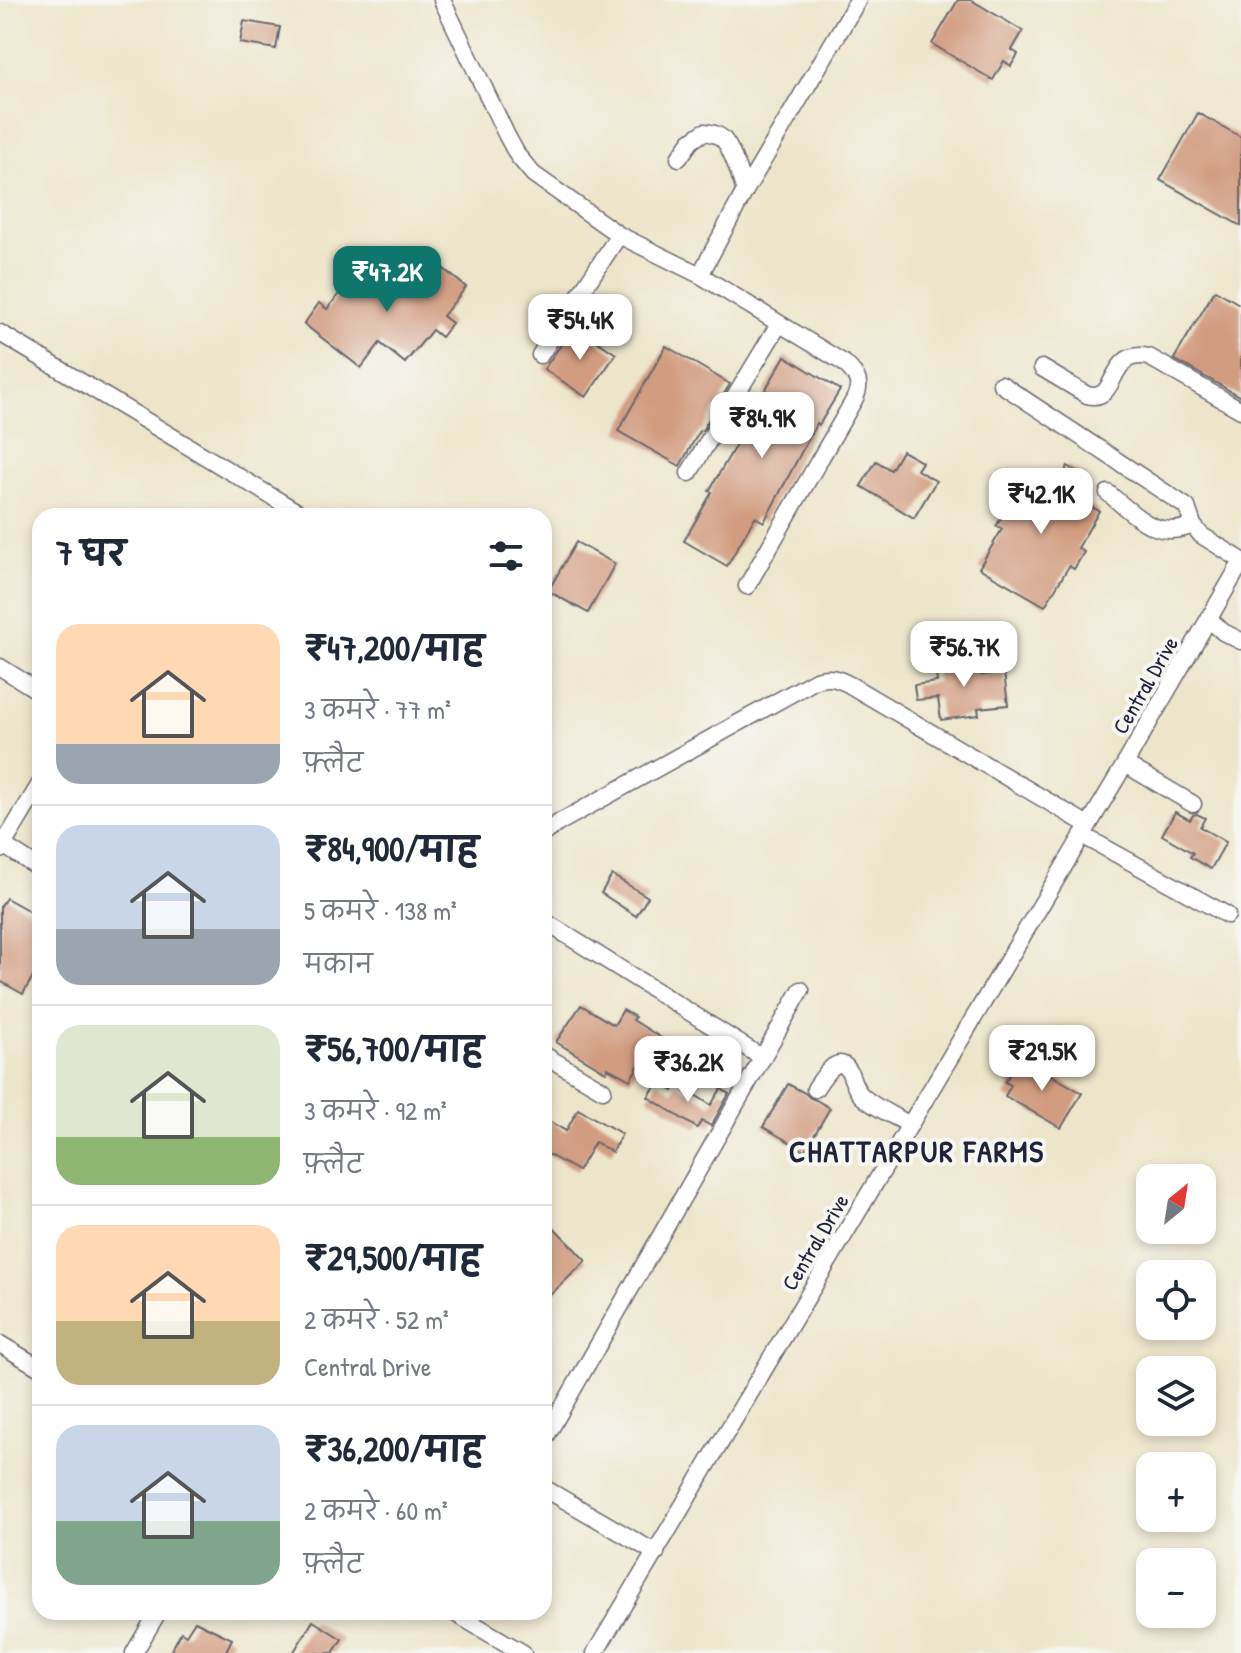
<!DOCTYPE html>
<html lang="hi">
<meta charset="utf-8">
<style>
body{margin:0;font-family:"Patrick Hand","Playpen Sans Deva",sans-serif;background:#f6f6f7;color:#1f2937;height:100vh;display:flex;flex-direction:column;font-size:30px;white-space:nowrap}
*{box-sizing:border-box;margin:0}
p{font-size:26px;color:#747a83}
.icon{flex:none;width:44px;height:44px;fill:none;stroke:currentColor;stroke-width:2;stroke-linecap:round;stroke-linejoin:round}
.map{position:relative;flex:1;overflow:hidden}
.details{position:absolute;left:32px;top:508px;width:520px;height:1112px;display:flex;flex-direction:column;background:#fff;border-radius:24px;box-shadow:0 4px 12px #0003}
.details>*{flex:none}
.needle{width:52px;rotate:30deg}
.controls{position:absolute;left:1136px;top:1164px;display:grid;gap:16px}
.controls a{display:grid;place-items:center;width:80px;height:80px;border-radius:16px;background:#fff;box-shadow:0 4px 12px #0003;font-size:40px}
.price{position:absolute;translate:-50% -68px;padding:0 18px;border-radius:16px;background:#fff;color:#222;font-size:26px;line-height:52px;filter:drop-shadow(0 2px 4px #0008)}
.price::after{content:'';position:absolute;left:50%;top:48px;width:24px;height:18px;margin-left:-12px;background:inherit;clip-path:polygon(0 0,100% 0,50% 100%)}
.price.on{background:#0f766e;color:#fff}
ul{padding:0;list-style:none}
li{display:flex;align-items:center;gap:24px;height:200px;padding:0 24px}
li+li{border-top:2px solid #e0e1e3}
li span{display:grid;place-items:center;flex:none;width:224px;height:160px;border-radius:24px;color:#555}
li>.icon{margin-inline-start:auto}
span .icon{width:96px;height:96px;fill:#fffc;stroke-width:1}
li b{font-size:34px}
h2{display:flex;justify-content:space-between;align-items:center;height:96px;padding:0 24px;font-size:34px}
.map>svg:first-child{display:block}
.building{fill:#d29c81}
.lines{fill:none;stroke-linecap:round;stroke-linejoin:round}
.minor-casing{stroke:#69666d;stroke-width:19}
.minor{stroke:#fff;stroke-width:16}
.labels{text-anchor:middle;stroke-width:8;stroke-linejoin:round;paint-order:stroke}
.street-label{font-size:22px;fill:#22223b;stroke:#f6f6f2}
.district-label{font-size:30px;font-weight:bold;letter-spacing:2px;fill:#22223b;stroke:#f6f6f2}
</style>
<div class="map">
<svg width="1241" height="1653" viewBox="0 0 1241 1653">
<rect width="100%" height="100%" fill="#f6f6f2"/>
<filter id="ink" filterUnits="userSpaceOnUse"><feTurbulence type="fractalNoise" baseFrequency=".0125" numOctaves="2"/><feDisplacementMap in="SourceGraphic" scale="16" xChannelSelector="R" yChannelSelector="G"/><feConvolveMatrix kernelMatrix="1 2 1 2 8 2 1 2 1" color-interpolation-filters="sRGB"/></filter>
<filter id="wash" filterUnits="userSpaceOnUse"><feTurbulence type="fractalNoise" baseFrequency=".006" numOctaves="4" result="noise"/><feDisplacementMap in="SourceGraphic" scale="32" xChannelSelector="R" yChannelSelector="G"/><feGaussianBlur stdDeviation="1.8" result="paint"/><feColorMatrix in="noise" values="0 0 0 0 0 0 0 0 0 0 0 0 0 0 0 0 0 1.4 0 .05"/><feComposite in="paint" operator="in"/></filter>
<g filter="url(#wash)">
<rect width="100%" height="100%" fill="#ede5ca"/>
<g id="blocks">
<g class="building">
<polygon points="958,0 971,0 1023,31 1012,50 1018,54 1011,66 1004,61 993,80 932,44"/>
<polygon points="244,21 280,27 276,49 240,43"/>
<polygon points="1198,113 1241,137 1241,226 1160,180"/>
<polygon points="429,257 466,287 443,316 452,323 441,337 432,330 405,363 380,343 361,368 304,324 319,303 327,309 359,269 396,299"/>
<polygon points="1215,290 1241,305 1241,397 1174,359"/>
<polygon points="574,326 616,354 586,397 544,369"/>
<polygon points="666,346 730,384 702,431 700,430 680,466 618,431"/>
<polygon points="785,356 840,390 819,425 817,423 764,522 755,517 727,566 684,541 712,492 709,491 766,393 764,392"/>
<polygon points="902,451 922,462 917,470 936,481 914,518 861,486 876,461 891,470"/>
<polygon points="1068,466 1087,477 1075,498 1099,511 1078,548 1084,552 1074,569 1069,566 1045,606 979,568 1002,529 996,526 1007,509 1011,511 1033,473 1057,486"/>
<polygon points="576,542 615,564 588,613 548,591"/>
<polygon points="969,654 988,664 982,675 1004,673 1008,705 978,708 979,715 941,720 938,698 916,700 914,685 937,682 935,665 965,662"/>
<polygon points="1175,812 1190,820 1193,815 1197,814 1205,818 1200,827 1226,842 1211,869 1190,857 1193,853 1162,835"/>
<polygon points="612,875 648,897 636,916 601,893"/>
<polygon points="6,898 40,917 40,976 35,973 23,994 0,981 0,907"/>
<polygon points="581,1005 614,1025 623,1010 635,1017 633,1020 663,1039 645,1069 639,1065 630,1080 608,1068 606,1072 556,1042"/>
<polygon points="1025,1060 1082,1093 1061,1128 1005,1096 1011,1085 1005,1082 1016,1064 1022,1067"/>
<polygon points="658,1082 673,1091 677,1084 711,1105 721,1089 729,1094 711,1126 702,1121 697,1128 648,1097"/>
<polygon points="788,1084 805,1093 810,1098 816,1100 830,1108 805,1151 763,1127"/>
<polygon points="578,1109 622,1134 612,1152 595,1142 578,1171 544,1152 544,1118 566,1131"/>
<polygon points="544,1217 586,1261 544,1301"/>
<polygon points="195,1621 232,1639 225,1653 170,1653 181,1632 186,1635"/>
<polygon points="313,1621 342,1639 333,1653 293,1653"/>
</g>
</g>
</g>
<g filter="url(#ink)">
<use href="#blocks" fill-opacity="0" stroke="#69666d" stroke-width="2"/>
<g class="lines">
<g class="minor-casing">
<g id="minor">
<path d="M442,0L507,136L518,156L533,174L619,235L700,275L844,363C857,375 863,383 854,400L747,586"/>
<path d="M679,158L691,141L704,132C711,133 718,134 723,139C733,150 740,177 745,191"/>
<polyline points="700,275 745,191 858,0"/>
<polyline points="0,333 304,516"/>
<polyline points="540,355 619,235"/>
<path d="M1042,368L1087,395C1120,404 1106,348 1149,357L1241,410"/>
<polyline points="1001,384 1187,507 1193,525 1201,535 1241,560"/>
<polyline points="689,473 779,324"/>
<path d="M1108,493C1135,515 1156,541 1193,525"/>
<polyline points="1209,619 1223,632 1241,641"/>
<polyline points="0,667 40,692"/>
<polyline points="1125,764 1193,804"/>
<path d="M544,833L560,822L816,680C830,676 837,678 850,685L1088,825"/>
<polyline points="1082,835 1227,915"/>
<polyline points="3,845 40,869"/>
<polyline points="0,850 40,784"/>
<polyline points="544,921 763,1058"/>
<polyline points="544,1055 603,1090"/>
<path d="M815,1089C822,1079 839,1049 850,1073C853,1081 855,1089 861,1095C874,1108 895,1116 910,1125"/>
<polyline points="0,1344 40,1368"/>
<polyline points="544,1440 801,990"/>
<polyline points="544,1488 656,1553"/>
<polyline points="453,1612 523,1653"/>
<polyline points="134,1653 158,1612"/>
<polyline points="595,1653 1125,764 1241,563"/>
</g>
</g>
<use href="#minor" class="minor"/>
</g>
</g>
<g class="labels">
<g class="street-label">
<text transform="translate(1145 685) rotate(-60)" y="8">Central Drive</text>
<text transform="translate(815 1242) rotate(-59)" y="8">Central Drive</text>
</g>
<g class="district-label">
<text x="917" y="1162">CHATTARPUR FARMS</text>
</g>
</g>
</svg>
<div class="controls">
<a><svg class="needle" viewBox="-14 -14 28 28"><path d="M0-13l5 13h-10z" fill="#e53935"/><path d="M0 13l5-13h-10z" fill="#747a83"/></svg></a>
<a><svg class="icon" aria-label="locate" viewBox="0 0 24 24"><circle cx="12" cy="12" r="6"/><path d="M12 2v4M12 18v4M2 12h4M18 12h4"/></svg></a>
<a><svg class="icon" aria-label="layers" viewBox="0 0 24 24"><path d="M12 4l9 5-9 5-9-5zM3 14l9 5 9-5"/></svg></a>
<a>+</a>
<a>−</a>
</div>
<b class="price on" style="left:387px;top:314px">₹47.2K</b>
<b class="price" style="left:580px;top:362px">₹54.4K</b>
<b class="price" style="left:762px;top:460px">₹84.9K</b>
<b class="price" style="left:1041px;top:536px">₹42.1K</b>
<b class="price" style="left:964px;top:689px">₹56.7K</b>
<b class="price" style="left:1042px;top:1093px">₹29.5K</b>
<b class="price" style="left:688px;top:1104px">₹36.2K</b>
<section class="details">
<h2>7 घर<svg class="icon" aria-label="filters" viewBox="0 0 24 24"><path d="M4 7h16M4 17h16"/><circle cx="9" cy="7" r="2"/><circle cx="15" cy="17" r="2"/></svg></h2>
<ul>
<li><span style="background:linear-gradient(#ffd9b3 75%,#9aa5b1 0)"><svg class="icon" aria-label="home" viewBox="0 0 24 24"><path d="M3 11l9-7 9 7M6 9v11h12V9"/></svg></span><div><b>₹47,200/माह</b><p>3 कमरे · 77 m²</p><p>फ़्लैट</p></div></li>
<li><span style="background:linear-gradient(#c9d6e8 65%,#9aa5b1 0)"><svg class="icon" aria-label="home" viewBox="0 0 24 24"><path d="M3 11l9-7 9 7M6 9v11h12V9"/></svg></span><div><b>₹84,900/माह</b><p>5 कमरे · 138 m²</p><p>मकान</p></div></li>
<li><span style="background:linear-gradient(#dfe7d0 70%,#8fb573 0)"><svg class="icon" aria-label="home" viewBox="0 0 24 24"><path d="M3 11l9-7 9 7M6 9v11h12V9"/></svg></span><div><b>₹56,700/माह</b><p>3 कमरे · 92 m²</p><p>फ़्लैट</p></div></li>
<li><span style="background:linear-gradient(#ffd9b3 60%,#c2b280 0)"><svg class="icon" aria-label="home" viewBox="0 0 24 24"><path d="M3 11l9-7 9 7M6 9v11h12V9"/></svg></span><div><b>₹29,500/माह</b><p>2 कमरे · 52 m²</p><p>Central Drive</p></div></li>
<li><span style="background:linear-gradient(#c9d6e8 60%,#7fa58c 0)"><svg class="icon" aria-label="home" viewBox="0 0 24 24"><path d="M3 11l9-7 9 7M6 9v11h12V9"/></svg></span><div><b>₹36,200/माह</b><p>2 कमरे · 60 m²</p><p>फ़्लैट</p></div></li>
</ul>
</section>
</div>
